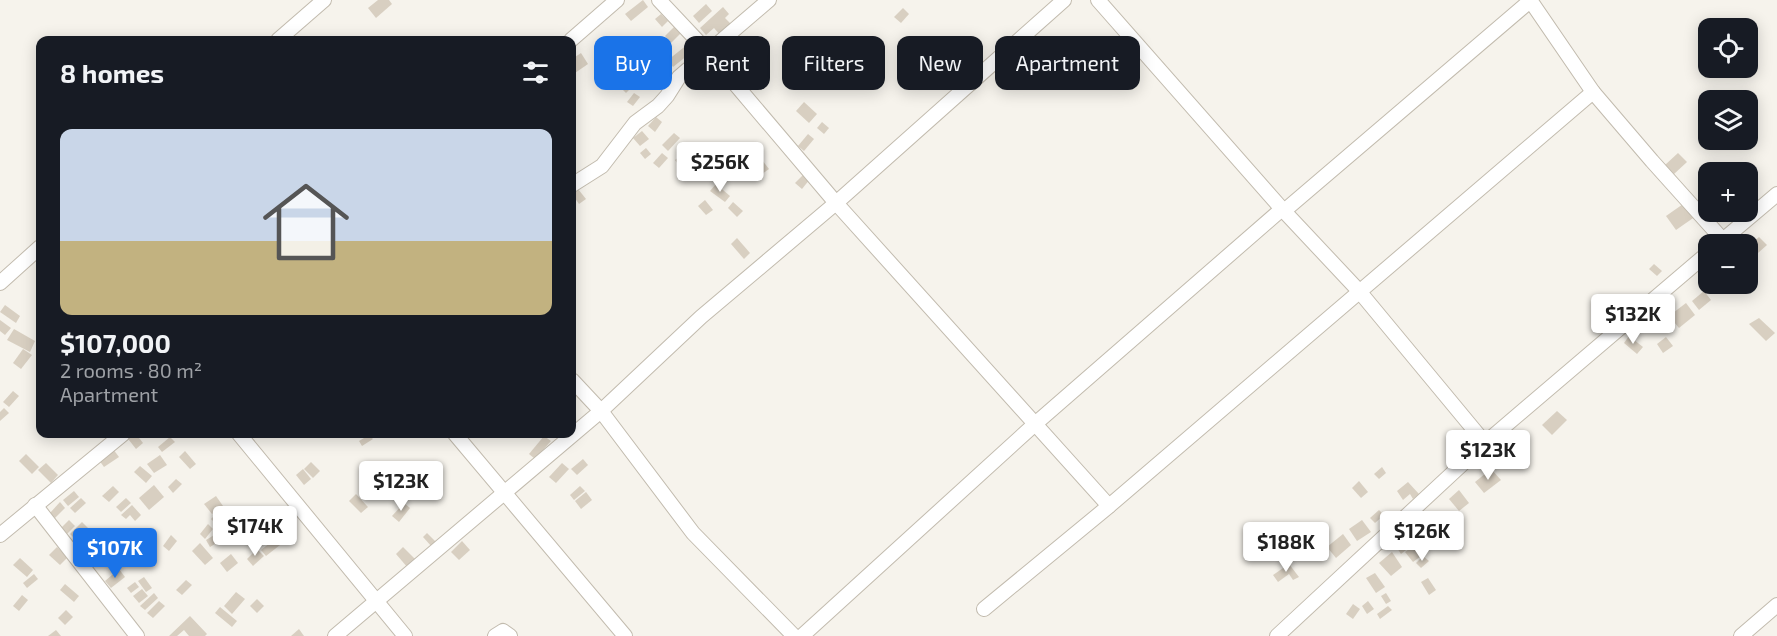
<!DOCTYPE html>
<meta charset="utf-8">
<style>
body{margin:0;font-family:"Exo 2",sans-serif;background:#242831;color:#f1f3f6;height:100vh;display:flex;flex-direction:column;font-size:22px;white-space:nowrap}
*{box-sizing:border-box;margin:0}
p{font-size:20px;color:#9ea1a6}
.icon{flex:none;width:33px;height:33px;fill:none;stroke:currentColor;stroke-width:2;stroke-linecap:round;stroke-linejoin:round}
.map{position:relative;flex:1;overflow:hidden}
.drawer{position:absolute;left:36px;top:36px;width:540px;height:402px;display:flex;flex-direction:column;background:#171b24;border-radius:12px;box-shadow:0 3px 15px #0003}
.drawer>*{flex:none}
.top-card{position:absolute;left:594px;top:36px;width:570px;height:54px;display:flex;gap:12px}
.tools{position:absolute;left:1698px;top:18px;display:grid;gap:12px}
.tools a{display:grid;place-items:center;width:60px;height:60px;border-radius:12px;background:#171b24;box-shadow:0 3px 15px #0003;font-size:30px}
.price{position:absolute;translate:-50% -51px;padding:0 14px;border-radius:6px;background:#fff;color:#222;font-size:20px;line-height:39px;filter:drop-shadow(0 2px 3px #0008)}
.price::after{content:'';position:absolute;left:50%;top:36px;width:18px;height:14px;margin-left:-9px;background:inherit;clip-path:polygon(0 0,100% 0,50% 100%)}
.price.current{background:#1a73e8;color:#fff}
ul{padding:0;list-style:none}
li{display:grid;align-content:center;gap:12px;height:318px;padding:0 24px}
li+li{border-top:2px solid #363941}
li span{display:grid;place-items:center;height:186px;border-radius:12px;color:#555}
li>.icon{margin-inline-start:auto}
span .icon{width:108px;height:108px;fill:#fffc;stroke-width:1}
li b{font-size:26px}
h2{display:flex;justify-content:space-between;align-items:center;height:72px;padding:0 24px;font-size:26px}
.tag{padding:0 21px;border-radius:12px;background:#171b24;box-shadow:0 3px 15px #0003;font-size:21px;line-height:54px}
.tag.current{background:#1a73e8;color:#fff}
.map>svg:first-child{display:block}
.building{fill:#d8cfc1}
.lines{fill:none;stroke-linecap:round;stroke-linejoin:round}
.street-casing{stroke:#c2bbae;stroke-width:16}
.street{stroke:#fff;stroke-width:14}
</style>
<div class="map">
<svg width="1777" height="636" viewBox="0 0 1777 636">
<rect width="100%" height="100%" fill="#f6f3ec"/>
<g class="building">
<polygon points="378,0 389,0 392,4 376,18 368,8"/>
<polygon points="643,0 648,7 631,21 625,14"/>
<polygon points="706,4 712,11 699,23 693,16"/>
<polygon points="723,7 729,14 725,18 732,25 721,36 714,28 706,35 700,28"/>
<polygon points="903,8 909,14 901,23 894,17"/>
<polygon points="661,14 668,21 662,27 655,19"/>
<polygon points="678,23 684,30 671,43 665,36"/>
<polygon points="693,40 698,47 673,67 668,60"/>
<polygon points="581,53 588,64 575,73 572,69 572,59"/>
<polygon points="762,56 767,62 741,83 736,77"/>
<polygon points="620,76 631,88 626,93 615,82"/>
<polygon points="634,93 640,97 633,106 627,102"/>
<polygon points="804,102 817,114 809,123 796,111"/>
<polygon points="656,117 662,122 655,132 648,126"/>
<polygon points="822,122 829,128 824,134 817,128"/>
<polygon points="642,131 649,139 640,146 633,138"/>
<polygon points="674,133 680,138 668,151 662,145"/>
<polygon points="808,134 814,139 804,151 798,146"/>
<polygon points="646,148 651,154 645,159 640,153"/>
<polygon points="686,151 691,158 680,167 675,160"/>
<polygon points="662,153 668,158 659,168 653,163"/>
<polygon points="1678,153 1687,162 1674,174 1665,165"/>
<polygon points="762,160 769,169 762,174 756,165"/>
<polygon points="804,174 810,179 802,189 795,183"/>
<polygon points="574,184 586,199 579,204 572,194 572,186"/>
<polygon points="716,184 730,196 725,202 710,191"/>
<polygon points="705,200 713,210 706,215 698,206"/>
<polygon points="733,202 743,211 737,217 728,208"/>
<polygon points="1686,202 1696,216 1676,230 1666,216"/>
<polygon points="1759,237 1767,245 1758,253 1750,245"/>
<polygon points="737,238 750,253 744,259 731,244"/>
<polygon points="1654,264 1662,271 1657,276 1649,269"/>
<polygon points="1704,291 1711,300 1699,310 1692,301"/>
<polygon points="1686,303 1695,315 1679,328 1669,316"/>
<polygon points="5,305 20,316 16,323 0,312"/>
<polygon points="1759,318 1775,333 1766,341 1749,324"/>
<polygon points="0,320 11,328 5,335 0,331"/>
<polygon points="14,329 35,341 30,352 7,340"/>
<polygon points="1629,336 1643,347 1637,354 1624,343"/>
<polygon points="1666,337 1673,346 1663,353 1657,344"/>
<polygon points="23,349 32,355 21,369 13,363"/>
<polygon points="13,391 19,396 9,407 3,402"/>
<polygon points="4,408 9,413 0,421 0,412"/>
<polygon points="1557,411 1567,420 1552,435 1542,425"/>
<polygon points="127,434 136,434 143,443 136,449 125,435"/>
<polygon points="369,435 373,439 362,446 359,441"/>
<polygon points="544,436 551,441 535,459 529,454"/>
<polygon points="170,437 175,442 162,452 158,447"/>
<polygon points="110,445 119,457 104,467 96,456"/>
<polygon points="185,451 196,464 190,469 179,457"/>
<polygon points="26,454 39,467 32,474 19,461"/>
<polygon points="160,455 167,465 154,473 147,464"/>
<polygon points="1501,455 1506,461 1499,467 1494,461"/>
<polygon points="583,459 588,465 577,475 571,469"/>
<polygon points="311,462 320,471 313,478 304,469"/>
<polygon points="46,463 58,475 51,483 38,470"/>
<polygon points="562,463 569,469 556,483 549,477"/>
<polygon points="140,466 152,476 146,483 134,472"/>
<polygon points="1382,467 1386,473 1379,479 1374,474"/>
<polygon points="303,469 311,479 304,485 296,475"/>
<polygon points="1491,469 1501,480 1484,493 1475,482"/>
<polygon points="176,479 182,484 173,493 168,487"/>
<polygon points="368,480 377,487 373,493 363,486"/>
<polygon points="1359,481 1368,492 1361,498 1352,488"/>
<polygon points="1408,482 1419,494 1413,499 1410,494 1403,500 1397,491"/>
<polygon points="154,485 164,497 149,510 139,498"/>
<polygon points="113,486 119,492 109,502 102,496"/>
<polygon points="580,486 585,491 574,500 570,495"/>
<polygon points="1459,490 1469,503 1459,511 1449,499"/>
<polygon points="74,491 79,497 68,506 63,500"/>
<polygon points="586,492 592,500 581,509 575,501"/>
<polygon points="356,494 368,507 361,513 349,501"/>
<polygon points="216,496 223,506 212,514 204,504"/>
<polygon points="81,498 86,503 75,513 70,508"/>
<polygon points="126,498 131,503 121,512 116,507"/>
<polygon points="60,502 65,508 55,518 50,513"/>
<polygon points="404,503 410,508 399,522 392,516"/>
<polygon points="132,505 141,515 135,521 130,515 126,519 121,515"/>
<polygon points="223,507 230,513 217,525 211,519"/>
<polygon points="1379,510 1384,515 1375,523 1370,518"/>
<polygon points="69,520 75,526 65,536 59,530"/>
<polygon points="1362,520 1371,532 1357,541 1349,529"/>
<polygon points="82,522 88,528 76,540 70,534"/>
<polygon points="256,522 260,527 252,533 248,527"/>
<polygon points="208,524 213,529 205,539 200,534"/>
<polygon points="1431,531 1436,538 1422,549 1417,541"/>
<polygon points="219,532 223,539 210,547 206,540"/>
<polygon points="427,533 436,542 432,547 423,537"/>
<polygon points="1343,534 1351,545 1336,558 1327,547"/>
<polygon points="171,535 177,541 169,551 163,546"/>
<polygon points="113,537 123,551 116,556 106,542"/>
<polygon points="1411,537 1415,543 1401,554 1397,548"/>
<polygon points="275,539 280,545 266,556 261,550"/>
<polygon points="462,541 470,550 459,560 451,552"/>
<polygon points="200,543 213,558 205,565 192,551"/>
<polygon points="105,544 111,550 95,562 90,555"/>
<polygon points="1416,544 1424,554 1413,562 1405,552"/>
<polygon points="57,547 68,557 60,565 49,555"/>
<polygon points="403,547 416,560 408,568 396,554"/>
<polygon points="257,549 264,556 253,566 247,559"/>
<polygon points="1392,552 1402,567 1391,576 1379,563"/>
<polygon points="231,554 238,563 227,572 220,563"/>
<polygon points="1423,556 1429,561 1421,568 1416,563"/>
<polygon points="20,558 33,570 27,577 13,565"/>
<polygon points="1289,564 1299,577 1293,580 1289,574 1278,582 1273,575"/>
<polygon points="119,569 125,577 111,588 105,581"/>
<polygon points="1375,573 1385,587 1376,593 1366,578"/>
<polygon points="34,574 38,579 27,588 23,583"/>
<polygon points="144,577 152,588 146,592 138,581"/>
<polygon points="1428,578 1436,590 1429,595 1421,582"/>
<polygon points="186,580 192,585 182,595 176,590"/>
<polygon points="135,582 139,587 131,593 127,588"/>
<polygon points="65,584 79,596 74,602 60,590"/>
<polygon points="142,589 148,596 139,603 133,596"/>
<polygon points="236,592 245,599 232,614 224,606"/>
<polygon points="154,593 158,598 145,610 140,606"/>
<polygon points="1386,593 1391,601 1386,604 1381,596"/>
<polygon points="22,595 28,600 19,611 13,606"/>
<polygon points="257,599 264,606 257,613 250,606"/>
<polygon points="159,601 165,606 153,618 147,613"/>
<polygon points="1368,601 1374,609 1367,614 1362,606"/>
<polygon points="1353,604 1360,609 1353,619 1346,614"/>
<polygon points="1388,606 1392,610 1380,619 1377,614"/>
<polygon points="220,607 237,621 232,627 215,613"/>
<polygon points="66,610 73,617 65,625 58,618"/>
<polygon points="190,616 207,634 205,636 189,636 184,630 177,636 169,636"/>
<polygon points="299,629 304,636 291,636"/>
<polygon points="56,630 61,636 48,636"/>
</g>
<g class="lines">
<g class="street-casing">
<g id="street">
<polyline points="659,0 708,52 836,203 1109,506 984,609"/>
<polyline points="1098,0 1282,209 1359,291 1485,443"/>
<polyline points="1530,0 1593,92 1652,161 1723,240"/>
<polyline points="278,40 324,0"/>
<polyline points="571,40 617,0"/>
<polyline points="572,185 602,166 635,123 658,106 667,96 679,77 769,0"/>
<polyline points="1284,211 1530,1"/>
<polyline points="1718,244 1777,194"/>
<polyline points="0,283 40,247"/>
<polyline points="572,380 601,411 693,533 794,636"/>
<polyline points="239,434 405,636"/>
<polyline points="455,434 625,636"/>
<polyline points="35,505 137,636"/>
<polyline points="1109,506 1593,92"/>
<polyline points="0,535 123,434"/>
<polyline points="335,636 601,411 701,317 836,203 1064,0"/>
<polyline points="495,636 503,631 510,636"/>
<polyline points="802,636 1035,424 1282,209"/>
<polyline points="1277,636 1485,443 1708,253"/>
<polyline points="1741,636 1777,605"/>
</g>
</g>
<use href="#street" class="street"/>
</g>
</svg>
<div class="tools">
<a><svg class="icon" aria-label="locate" viewBox="0 0 24 24"><circle cx="12" cy="12" r="6"/><path d="M12 2v4M12 18v4M2 12h4M18 12h4"/></svg></a>
<a><svg class="icon" aria-label="layers" viewBox="0 0 24 24"><path d="M12 4l9 5-9 5-9-5zM3 14l9 5 9-5"/></svg></a>
<a>+</a>
<a>−</a>
</div>
<b class="price" style="left:720px;top:193px">$256K</b>
<b class="price" style="left:1633px;top:345px">$132K</b>
<b class="price" style="left:1488px;top:481px">$123K</b>
<b class="price" style="left:401px;top:512px">$123K</b>
<b class="price" style="left:255px;top:557px">$174K</b>
<b class="price" style="left:1422px;top:562px">$126K</b>
<b class="price" style="left:1286px;top:573px">$188K</b>
<b class="price current" style="left:115px;top:579px">$107K</b>
<div class="top-card">
<a class="tag current">Buy</a>
<a class="tag">Rent</a>
<a class="tag">Filters</a>
<a class="tag">New</a>
<a class="tag">Apartment</a>
</div>
<section class="drawer">
<h2>8 homes<svg class="icon" aria-label="filters" viewBox="0 0 24 24"><path d="M4 7h16M4 17h16"/><circle cx="9" cy="7" r="2"/><circle cx="15" cy="17" r="2"/></svg></h2>
<ul>
<li><span style="background:linear-gradient(#c9d6e8 60%,#c2b280 0)"><svg class="icon" aria-label="home" viewBox="0 0 24 24"><path d="M3 11l9-7 9 7M6 9v11h12V9"/></svg></span><div><b>$107,000</b><p>2 rooms · 80 m²</p><p>Apartment</p></div></li>
</ul>
</section>
</div>
